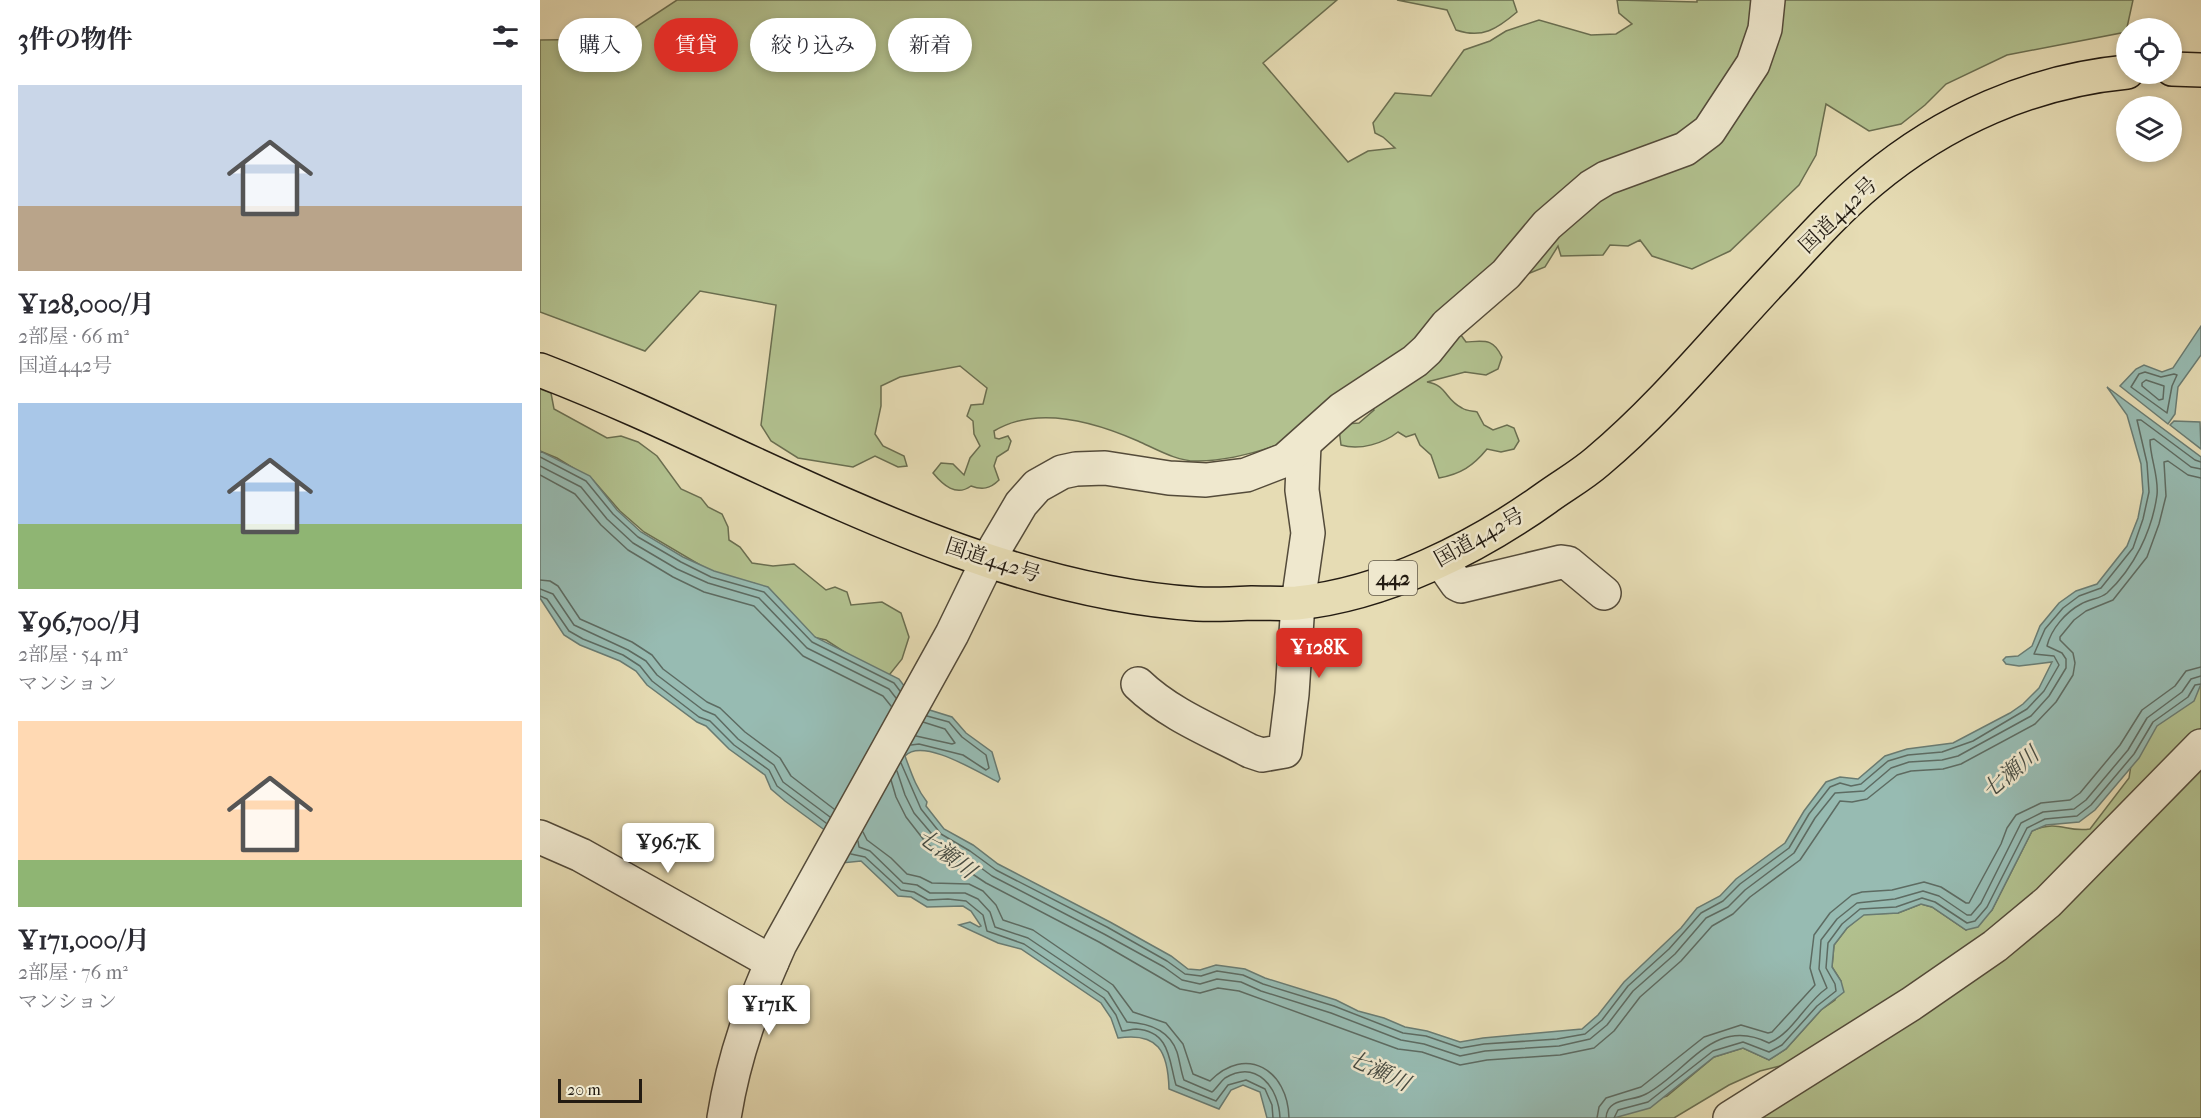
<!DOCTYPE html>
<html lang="ja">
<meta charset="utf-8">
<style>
body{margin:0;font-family:"IM FELL French Canon","Noto Serif JP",serif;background:#f7f7f7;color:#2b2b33;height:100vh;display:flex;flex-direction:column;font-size:22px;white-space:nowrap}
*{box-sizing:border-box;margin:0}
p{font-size:20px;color:#7c7c81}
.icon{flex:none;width:33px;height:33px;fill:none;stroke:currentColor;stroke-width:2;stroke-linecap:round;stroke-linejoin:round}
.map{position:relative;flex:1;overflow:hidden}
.side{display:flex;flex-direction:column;background:#fff;width:540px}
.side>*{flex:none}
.hud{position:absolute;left:18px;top:18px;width:570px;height:54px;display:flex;gap:12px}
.controls{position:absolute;left:1576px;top:18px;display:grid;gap:12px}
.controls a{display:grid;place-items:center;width:66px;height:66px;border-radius:50%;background:#fff;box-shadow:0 3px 9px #0003;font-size:30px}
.scale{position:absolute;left:18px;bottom:15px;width:84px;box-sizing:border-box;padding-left:6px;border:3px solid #231b12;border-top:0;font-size:16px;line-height:21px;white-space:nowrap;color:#231b12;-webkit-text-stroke:4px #efe8ce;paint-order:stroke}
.price{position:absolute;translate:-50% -51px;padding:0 14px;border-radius:6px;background:#fff;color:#222;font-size:20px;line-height:39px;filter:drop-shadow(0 2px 3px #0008)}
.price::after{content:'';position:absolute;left:50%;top:36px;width:18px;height:14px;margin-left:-9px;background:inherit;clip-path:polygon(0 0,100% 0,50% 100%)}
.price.on{background:#d93025;color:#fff}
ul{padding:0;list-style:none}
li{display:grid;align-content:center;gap:12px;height:318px;padding:0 18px}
li span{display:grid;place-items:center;height:186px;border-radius:0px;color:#555}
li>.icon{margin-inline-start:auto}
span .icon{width:108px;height:108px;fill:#fffc;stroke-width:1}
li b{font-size:26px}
h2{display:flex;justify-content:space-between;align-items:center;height:72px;padding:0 18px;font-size:26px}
.tag{padding:0 21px;border-radius:27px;background:#fff;box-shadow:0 3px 9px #0003;font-size:21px;line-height:54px}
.tag.on{background:#d93025;color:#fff}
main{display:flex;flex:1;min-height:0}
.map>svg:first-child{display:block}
.green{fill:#b2c18f;stroke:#6a6e50;stroke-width:1.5}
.water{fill:#97bbb2;stroke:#697b72;stroke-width:1.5}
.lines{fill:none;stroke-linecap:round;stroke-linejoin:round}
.shore{stroke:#5d6b62;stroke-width:1.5}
.minor-casing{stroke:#544b3a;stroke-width:36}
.highway-casing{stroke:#231b12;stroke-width:36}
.minor{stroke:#efe8ce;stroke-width:33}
.highway{stroke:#e6dcb4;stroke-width:33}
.labels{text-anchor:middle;stroke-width:5;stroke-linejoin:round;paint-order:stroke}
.shield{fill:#efe8ce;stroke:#60584a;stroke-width:1.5}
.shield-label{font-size:20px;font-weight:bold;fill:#231b12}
.street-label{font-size:21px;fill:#231b12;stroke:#efe8ce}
.water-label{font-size:22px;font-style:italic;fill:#464b42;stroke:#efe8ce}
</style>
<main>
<section class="side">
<h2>3件の物件<svg class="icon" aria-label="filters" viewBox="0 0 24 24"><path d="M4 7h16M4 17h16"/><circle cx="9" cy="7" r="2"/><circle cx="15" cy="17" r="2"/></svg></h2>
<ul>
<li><span style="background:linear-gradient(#c9d6e8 65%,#b9a48a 0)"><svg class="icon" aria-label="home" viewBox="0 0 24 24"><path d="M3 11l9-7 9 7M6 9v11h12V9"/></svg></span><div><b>¥128,000/月</b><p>2部屋 · 66 m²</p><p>国道442号</p></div></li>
<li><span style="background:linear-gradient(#a9c7e8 65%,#8fb573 0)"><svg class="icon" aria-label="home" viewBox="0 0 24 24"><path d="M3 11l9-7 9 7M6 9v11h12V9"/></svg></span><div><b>¥96,700/月</b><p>2部屋 · 54 m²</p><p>マンション</p></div></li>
<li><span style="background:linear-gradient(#ffd9b3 75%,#8fb573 0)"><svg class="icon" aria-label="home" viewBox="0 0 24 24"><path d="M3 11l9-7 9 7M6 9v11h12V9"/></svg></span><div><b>¥171,000/月</b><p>2部屋 · 76 m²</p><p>マンション</p></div></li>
</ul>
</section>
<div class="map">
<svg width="1661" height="1118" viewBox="0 0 1661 1118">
<rect width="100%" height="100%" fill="#e6dcb4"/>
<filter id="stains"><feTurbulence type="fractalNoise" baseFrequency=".00333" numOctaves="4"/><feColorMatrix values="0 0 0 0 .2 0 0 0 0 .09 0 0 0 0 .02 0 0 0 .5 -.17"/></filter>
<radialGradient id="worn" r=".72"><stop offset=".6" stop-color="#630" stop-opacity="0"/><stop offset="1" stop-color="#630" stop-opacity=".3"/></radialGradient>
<g class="green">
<path d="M137,0H797L723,63L808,162L828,151L855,148L843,137L835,133L833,123L855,93L891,96L924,50L950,41L966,31L999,20L1051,35L1076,34L1092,24L1079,13L1077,0L1157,2V0H1593L1586,32L1467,55L1406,84L1385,105L1361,124L1329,131L1286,104L1276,155L1259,185L1190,251L1152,269L1112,256L1100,240L1088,246L1070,245L1063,255L1021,256L1018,246L1005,267L965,283L918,331L926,342C945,341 953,338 962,357L958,369L946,375L925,372L887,382C907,385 905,400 922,408C926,411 932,411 937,412L944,425L953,430L967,425L974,428L979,441L974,449L961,452L947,449C933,466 921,474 899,478L891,455L880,445L875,434L866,437L858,432C844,443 820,451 801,445L799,429L805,424L819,423L834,410L830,403C775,429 720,460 658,461C638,462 616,449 598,441C555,422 497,405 454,431L455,438L459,439L468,436L471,441L468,450L457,457L454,466L459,480C450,489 442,490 431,486C416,497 403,485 393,473L401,463L413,464L424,475L430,458L440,446L434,434L433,421L427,416L431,405L443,404L447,388L420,366L360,377L341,386V406L335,434L343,446L364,456L367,466L358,467L335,456L313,467L258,458L231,441L221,425L236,305L160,291L105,351L0,312V40L78,39Z"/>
<path d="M857,0H973L977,12C957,29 942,39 916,30L907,10Z"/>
<polygon points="0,389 11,393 14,409 67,438 81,436 98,442 117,456 141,489 161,498 168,507 182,514 188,527 189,540 200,547 212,563 233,566 254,564 286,590 295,587 307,592 311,605 342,602 361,613 369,637 362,659 346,679 286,640 273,637 236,596 225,597 214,583 200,584 177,575 104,532 80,511 53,480 17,458 0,451"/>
<path d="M1661,660V1118H1204L1240,1066L1220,1071L1189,1085L1134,1118H1055L1127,1096L1174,1057L1203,1048L1229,1060L1246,1049L1281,1010L1295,1000L1301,981L1292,967L1294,945L1307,928L1324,914L1358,913L1381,904L1392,907L1426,930L1452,910L1492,831C1520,819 1525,833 1550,829L1589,778L1594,746Z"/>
</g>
<g class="water">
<polygon points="1661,326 1661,355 1638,387 1635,414 1628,424 1580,386 1596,369 1604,365 1622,372 1633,368"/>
<path d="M1567,387L1661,457V684L1654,701L1617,726L1599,758L1555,810L1539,822L1506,825L1492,831L1452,910L1438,927L1426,930L1392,907L1381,904L1358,913L1324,915L1307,928L1294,945L1292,967L1301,981L1304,992L1281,1010L1246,1049L1229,1060L1203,1048L1174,1057L1110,1108L1074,1118H727L720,1092L703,1085L691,1090L679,1109L629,1089C628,1051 618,1032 578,1038L571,1018L561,1003L481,949L458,943L419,925L430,922L439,927L441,926L431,911L423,906L387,907L371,897L358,896L321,861L302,863L305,845L245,801L231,789L225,775L189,749L166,726L157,722L107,685L96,671L80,661L40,645L24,635L0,598V451L50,476L77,510L101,532L143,557L174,571L228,587L275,637L359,679L380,707L412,717L426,733L452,752L460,779L458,782C439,773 383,737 365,756C371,772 376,788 387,802L386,806L404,829L433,845L458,864L570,922L631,956L648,969L660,970L676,965L705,969L725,978L796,1000L818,1011L844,1018L865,1027L887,1031L920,1042L943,1038L1042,1029L1058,1015L1084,982L1141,928L1157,908L1180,896L1196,879L1245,843L1264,811L1286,782L1300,777L1318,779L1345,756L1367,749L1413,743L1470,713L1483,704L1499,688L1512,662L1479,666L1466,664L1463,660L1466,657L1478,656L1492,646L1500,626L1519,603L1536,591L1557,584L1587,546L1598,518L1603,492L1601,464L1587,415Z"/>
<polygon points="1634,421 1660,422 1661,449 1630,425"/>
</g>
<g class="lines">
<g class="shore">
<polygon points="1605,372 1621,377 1634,374 1637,375 1632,386 1627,413 1591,387 1599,374"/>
<polygon points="1606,380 1624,386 1623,399 1619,400 1602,386 1602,383"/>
<polyline points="0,457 46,481 73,514 98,537 141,562 171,577 224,592 272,642 354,683 360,691"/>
<polyline points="0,466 41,487 67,519 93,543 137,569 168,583 219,598 267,648 349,689 356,698"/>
<polyline points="0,475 35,494 61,525 88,550 133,577 164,592 214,606 263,656 343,696 351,706"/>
<polyline points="0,580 10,581 18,586 40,619 92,642 112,655 123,669 167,702 180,708 205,732 240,758 251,776 294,809"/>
<polyline points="0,589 13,594 34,625 88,650 106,661 117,675 163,710 175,715 198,739 234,765 243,782 290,817"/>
<polyline points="0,596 7,599 29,631 43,639 83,655 100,666 112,681 159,717 170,721 194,745 229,770 237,786 286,823"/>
<polyline points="376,736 412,744 415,743 405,729 383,722"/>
<polyline points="371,745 379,744 423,755 446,770 449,768 446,755 422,737 409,722 387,716"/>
<polyline points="361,763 381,809 401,834 430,851 456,870 567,927 627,961 645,974 661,976 677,971 703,975 723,984 794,1006 863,1033 886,1036 921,1048 944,1044 1017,1039 1045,1034 1062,1020 1088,986 1129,949 1161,913 1183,901 1200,884 1249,848 1269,814 1290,787 1300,783 1311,786 1321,784 1348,761 1368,755 1402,752 1433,741 1487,709 1504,691 1519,665 1514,656 1494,654 1505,629 1523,608 1539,596 1561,588 1593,548 1603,519 1609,492 1607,463 1597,420 1601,420 1655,460 1661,462"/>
<path d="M357,771L365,795L374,813L397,840L426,857L452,876L564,934L624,967L642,980L660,984L677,979L701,982L721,991L791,1013L861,1040L884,1044L920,1056L945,1051L1019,1046L1050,1039L1067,1025L1093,991L1135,954L1166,918L1188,907L1205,890L1254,853L1275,818L1295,793L1324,791L1351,768L1369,762L1402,760L1418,756L1491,716L1509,696L1526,668V659L1522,653L1507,646C1511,629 1526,612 1541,604C1549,599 1560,599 1567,593C1594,568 1612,531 1617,495C1619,476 1610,458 1610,440L1614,439L1651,467L1661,469"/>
<polyline points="351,780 356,797 366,817 387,844 446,883 559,942 640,989 660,993 678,988 699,991 858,1049 882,1052 920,1065 947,1060 1020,1055 1054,1048 1074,1031 1100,997 1141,961 1172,926 1193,914 1210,897 1260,860 1300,801 1312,802 1327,799 1357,775 1371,771 1403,769 1421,764 1495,724 1516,702 1533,675 1535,663 1533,653 1520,640 1520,637 1534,620 1546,611 1573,600 1607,557 1619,524 1626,496 1624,462 1628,461 1648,475 1661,478"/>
<path d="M323,832L327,840L351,858L367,874L380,877L392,883L429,884L443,891L456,905L463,920L493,930L573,985L593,1012L626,1023L643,1044L653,1074L670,1081C706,1044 748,1070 749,1118"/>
<path d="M318,841L319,847L330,851L363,883L377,885L390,893H425L438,899L450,912L455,927L488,938L568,992L587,1022C608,1023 629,1029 637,1052C640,1062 641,1072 644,1080L672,1092C677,1088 680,1082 685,1078C717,1059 739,1088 740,1118"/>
<path d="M311,854L325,857L361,890L374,892L388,900L408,899L426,901L443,915L447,931L484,944L564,998L576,1015L582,1031C587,1031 591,1029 596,1029C631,1031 629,1062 636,1085L676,1101L688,1085L706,1080L725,1089L732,1105L733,1118"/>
<polyline points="1057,1118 1059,1107 1066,1098 1101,1087 1164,1037 1201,1025 1228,1033 1232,1032 1275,985 1270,968 1274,935 1290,913 1312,895 1322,892 1352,890 1384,882 1401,887 1426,903 1429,903 1461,844 1467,828 1476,815 1501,803 1530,800 1540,793 1580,745 1602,710 1635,686 1646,671 1661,667"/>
<path d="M1066,1118C1067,1097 1092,1102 1106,1094C1148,1072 1173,1015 1229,1043C1253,1033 1265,1003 1287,988L1279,969L1281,940L1297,919L1317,903L1355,899L1383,891L1399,896L1427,915H1431L1441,903L1481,823L1503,812L1534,809L1546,800L1588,750L1607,718L1642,692L1651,679L1661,676"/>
<polyline points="1074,1118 1078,1110 1108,1102 1173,1051 1203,1042 1229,1052 1242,1045 1277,1006 1296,991 1295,984 1286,968 1288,943 1302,924 1320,909 1356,907 1382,898 1395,902 1427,923 1435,921 1447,907 1487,828 1505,819 1537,816 1551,805 1594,754 1613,722 1648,697 1655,685 1661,684"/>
</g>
<g class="minor-casing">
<g id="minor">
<polyline points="901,561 917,584 921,586 1021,562 1028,563 1064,593"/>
<path d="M598,684C629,714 672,731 710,751L722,755L745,751L752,694L758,603L768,533L762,490L764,445"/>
<polyline points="0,837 41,855 232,962"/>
<path d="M184,1118C194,1054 214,1002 240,944L412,634L448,560L481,504L497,486L522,472L536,469L565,468L629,478L666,480L706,475L745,460L802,409L875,361L887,350L907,325L966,274L1007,225L1051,187L1066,178L1145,149L1169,131L1213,64L1225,29L1228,0"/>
<polyline points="1190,1118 1371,1004 1455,946 1508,902 1661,746"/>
</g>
</g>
<g class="highway-casing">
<g id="highway">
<polyline points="1632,69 1661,70"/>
<path d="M0,370C214,452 424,589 657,604C675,605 694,604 712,603C727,603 742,604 757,603C845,594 936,548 1006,498C1024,485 1042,475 1058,461C1121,408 1173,344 1229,284C1262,249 1294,212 1331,181C1404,120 1492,81 1587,72"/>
</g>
</g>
<use href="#minor" class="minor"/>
<use href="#highway" class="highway"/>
</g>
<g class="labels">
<rect class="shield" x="829" y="561" width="48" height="34" rx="4.5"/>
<g class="shield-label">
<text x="853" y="585">442</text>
</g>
<g class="street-label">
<text transform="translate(1298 215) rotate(-44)" y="7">国道442号</text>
<text transform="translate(939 537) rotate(-29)" y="7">国道442号</text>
<text transform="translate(453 560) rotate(18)" y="7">国道442号</text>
</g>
<g class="water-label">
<text transform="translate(1470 772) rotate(-40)" y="8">七瀬川</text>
<text transform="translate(407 853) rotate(37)" y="8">七瀬川</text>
<text transform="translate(839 1070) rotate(25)" y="8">七瀬川</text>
</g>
</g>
<rect width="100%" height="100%" filter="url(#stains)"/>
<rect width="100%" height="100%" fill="url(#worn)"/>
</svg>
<div class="controls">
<a><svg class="icon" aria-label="locate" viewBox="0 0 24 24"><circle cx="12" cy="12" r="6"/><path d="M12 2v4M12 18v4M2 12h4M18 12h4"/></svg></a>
<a><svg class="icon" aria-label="layers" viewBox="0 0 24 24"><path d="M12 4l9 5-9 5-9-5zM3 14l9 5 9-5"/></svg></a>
</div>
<div class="scale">20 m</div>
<b class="price on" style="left:779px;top:679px">¥128K</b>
<b class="price" style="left:128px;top:874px">¥96.7K</b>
<b class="price" style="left:229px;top:1036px">¥171K</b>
<div class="hud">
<a class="tag">購入</a>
<a class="tag on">賃貸</a>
<a class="tag">絞り込み</a>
<a class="tag">新着</a>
</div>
</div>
</main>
